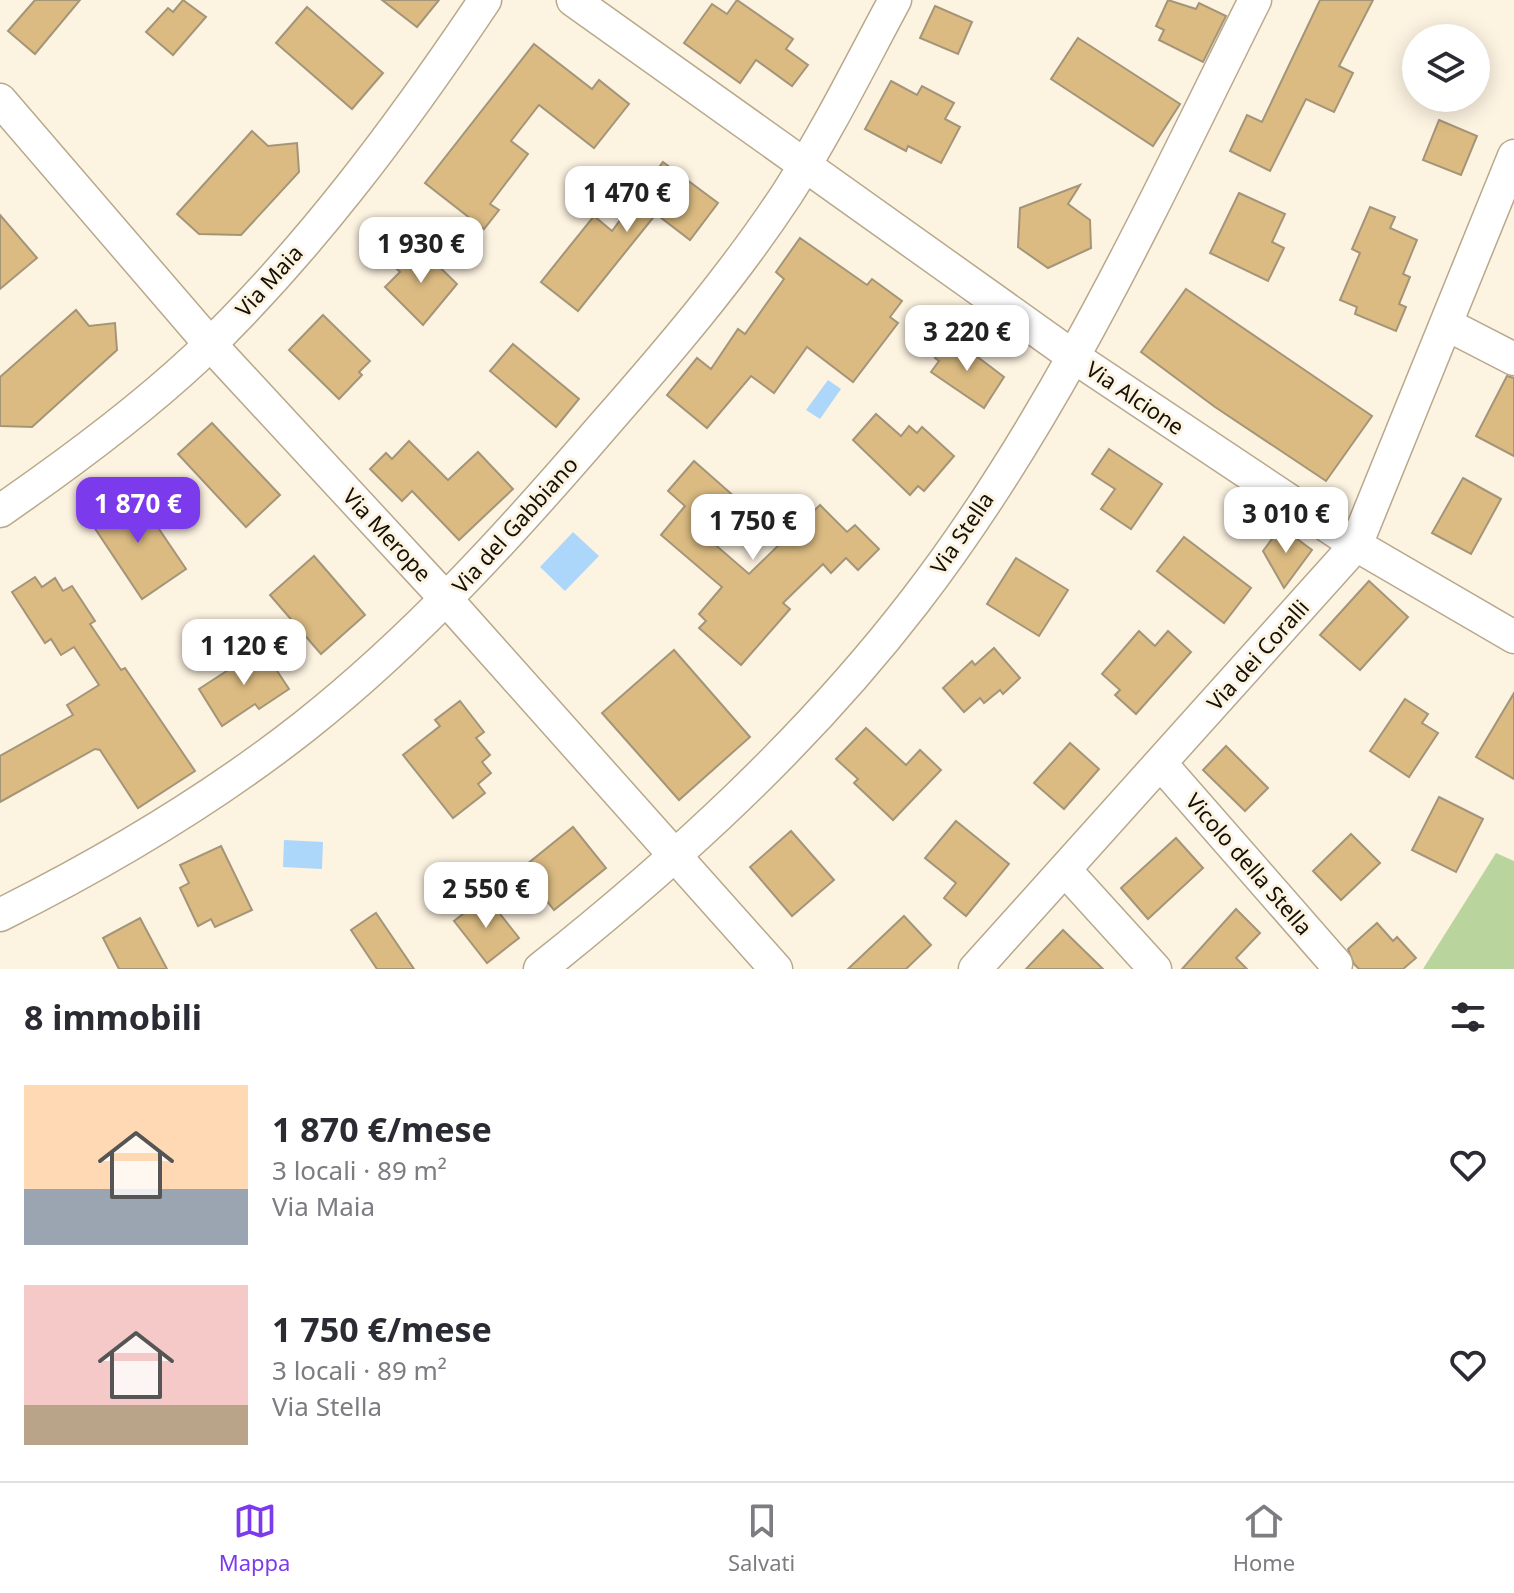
<!DOCTYPE html>
<html lang="it">
<meta charset="utf-8">
<style>
body{margin:0;font-family:"Noto Sans",sans-serif;background:#f2f2f3;color:#2b2b33;height:100vh;display:flex;flex-direction:column;font-size:30px;white-space:nowrap}
*{box-sizing:border-box;margin:0}
p{font-size:26px;color:#7c7c81}
.icon{flex:none;width:44px;height:44px;fill:none;stroke:currentColor;stroke-width:2;stroke-linecap:round;stroke-linejoin:round}
.map{position:relative;height:969px;overflow:hidden}
.panel{display:flex;flex-direction:column;background:#fff;flex:1}
.panel>*{flex:none}
.buttons{position:absolute;left:1402px;top:24px;display:grid;gap:16px}
.buttons a{display:grid;place-items:center;width:88px;height:88px;border-radius:50%;background:#fff;box-shadow:0 4px 20px #0003;font-size:40px}
.price{position:absolute;translate:-50% -68px;padding:0 18px;border-radius:16px;background:#fff;color:#222;font-size:26px;line-height:52px;filter:drop-shadow(0 2px 4px #0008)}
.price::after{content:'';position:absolute;left:50%;top:48px;width:24px;height:18px;margin-left:-12px;background:inherit;clip-path:polygon(0 0,100% 0,50% 100%)}
.price.current{background:#7c3aed;color:#fff}
ul{padding:0;list-style:none}
li{display:flex;align-items:center;gap:24px;height:200px;padding:0 24px}
li span{display:grid;place-items:center;flex:none;width:224px;height:160px;border-radius:0px;color:#555}
li>.icon{margin-inline-start:auto}
span .icon{width:96px;height:96px;fill:#fffc;stroke-width:1}
li b{font-size:34px}
h2{display:flex;justify-content:space-between;align-items:center;height:96px;padding:0 24px;font-size:34px}
.dock{display:flex;justify-content:space-around;align-items:center;height:112px;border-top:2px solid #e1e1e2;background:#fff;font-size:22px;color:#7c7c81}
.dock a{display:grid;justify-items:center;gap:4px}
.dock .current{color:#7c3aed}
.map>svg:first-child{display:block}
.green{fill:#b9d49d}
.water{fill:#add7fa}
.building{fill:#dbbb82;stroke:#a49579;stroke-width:2}
.lines{fill:none;stroke-linecap:round;stroke-linejoin:round}
.minor-casing{stroke:#b8a88c;stroke-width:35}
.minor{stroke:#fff;stroke-width:32}
.labels{text-anchor:middle;stroke-width:6;stroke-linejoin:round;paint-order:stroke}
.street-label{font-size:22px;fill:#151006;stroke:#fdf3e1}
</style>
<div class="map">
<svg width="1514" height="969" viewBox="0 0 1514 969">
<rect width="100%" height="100%" fill="#fdf3e1"/>
<polygon class="green" points="1496,853 1514,861 1514,969 1423,969"/>
<g class="water">
<polygon points="828,380 841,389 820,419 806,410"/>
<polygon points="573,532 599,556 565,591 540,567"/>
<polygon points="284,840 323,842 322,869 283,867"/>
</g>
<g class="building">
<polygon points="35,0 80,0 35,54 8,31"/>
<polygon points="183,0 206,17 173,55 146,32 168,8 173,12"/>
<polygon points="382,0 439,0 417,27"/>
<polygon points="737,0 793,39 786,49 808,65 792,86 756,60 740,83 684,43 712,4 727,14"/>
<polygon points="1168,0 1196,9 1199,3 1226,16 1203,62 1159,40 1164,30 1156,26"/>
<polygon points="1320,0 1373,0 1339,66 1353,73 1334,112 1306,99 1270,171 1230,151 1247,115 1262,122"/>
<polygon points="935,6 972,22 958,54 920,38"/>
<polygon points="307,7 383,73 352,109 276,43"/>
<polygon points="1078,38 1180,104 1153,146 1051,79"/>
<polygon points="534,44 592,89 599,80 629,104 594,148 539,105 511,141 528,154 490,204 499,210 484,229 425,183"/>
<polygon points="891,81 917,95 922,86 954,103 945,119 960,127 941,163 908,146 906,151 865,129"/>
<polygon points="1439,120 1477,136 1461,175 1423,160"/>
<polygon points="252,131 268,146 297,143 299,172 241,235 199,234 177,214"/>
<polygon points="663,162 718,203 690,240 656,214 578,311 541,282 594,216 612,231"/>
<polygon points="1080,185 1068,204 1090,220 1091,248 1048,268 1018,247 1020,208"/>
<polygon points="1239,193 1285,214 1272,242 1284,248 1268,281 1210,253"/>
<polygon points="1370,207 1395,217 1390,228 1417,240 1403,274 1410,277 1399,304 1406,307 1396,331 1355,314 1357,307 1340,300 1360,253 1352,249"/>
<polygon points="0,215 37,258 0,289"/>
<polygon points="800,238 867,285 872,279 902,301 890,317 898,323 853,382 807,347 774,393 751,376 707,428 667,395 697,358 711,369 738,329 745,334 784,279 776,272"/>
<polygon points="417,245 457,284 423,325 385,287 400,272 395,267"/>
<polygon points="1186,289 1372,416 1326,481 1215,407 1141,352"/>
<polygon points="76,310 89,326 115,323 117,350 32,427 0,426 0,377"/>
<polygon points="323,315 370,361 359,372 362,375 339,399 289,350"/>
<polygon points="950,336 1004,377 984,408 931,372 939,361 935,358"/>
<polygon points="513,344 579,399 556,427 490,371"/>
<polygon points="1507,376 1514,378 1514,456 1476,436"/>
<polygon points="876,414 901,436 909,426 917,433 922,427 954,456 924,491 918,486 910,495 853,440"/>
<polygon points="212,423 280,495 246,527 178,454"/>
<polygon points="409,441 448,480 478,452 513,489 459,540 412,491 402,501 370,469 386,453 392,459"/>
<polygon points="1109,449 1162,484 1131,529 1101,509 1115,489 1092,474"/>
<polygon points="694,461 744,505 712,542 749,574 820,505 847,532 855,525 879,549 858,570 846,558 831,573 823,564 783,603 790,609 741,665 699,628 706,621 699,614 722,587 661,535 685,506 668,491"/>
<polygon points="1463,478 1501,499 1471,554 1432,533"/>
<polygon points="134,492 186,569 142,599 90,521"/>
<polygon points="1281,527 1312,550 1284,588 1263,551"/>
<polygon points="1184,537 1251,588 1224,623 1157,571"/>
<polygon points="314,556 365,615 321,654 270,595"/>
<polygon points="1016,558 1068,590 1039,636 987,604"/>
<polygon points="35,577 42,587 55,578 63,591 72,586 95,621 90,624 121,670 125,668 195,771 138,808 100,750 95,749 0,802 0,756 73,715 67,705 99,685 74,647 61,655 51,639 45,643 12,592"/>
<polygon points="1369,581 1408,617 1360,670 1320,635"/>
<polygon points="1139,631 1155,646 1168,631 1191,652 1136,714 1115,695 1120,690 1102,674"/>
<polygon points="262,648 289,689 259,709 255,704 222,726 199,689"/>
<polygon points="994,648 1020,678 1003,694 1000,690 984,703 980,698 964,712 943,688 972,661 975,665"/>
<polygon points="674,650 750,737 679,800 602,713"/>
<polygon points="1514,693 1514,779 1476,757"/>
<polygon points="1405,699 1428,714 1422,723 1438,733 1409,777 1370,751"/>
<polygon points="460,701 484,732 476,738 490,755 482,762 491,773 478,784 485,793 453,818 403,755 440,726 435,720"/>
<polygon points="866,728 906,765 920,750 941,770 893,820 854,783 858,779 836,759"/>
<polygon points="1070,743 1099,769 1064,809 1034,783"/>
<polygon points="1226,746 1268,788 1245,811 1203,770"/>
<polygon points="1439,797 1483,819 1456,872 1412,850"/>
<polygon points="956,821 1009,864 966,916 944,898 956,883 925,858"/>
<polygon points="573,827 606,868 554,910 521,869"/>
<polygon points="791,831 834,880 792,916 750,867"/>
<polygon points="1351,834 1380,863 1341,900 1313,871"/>
<polygon points="1176,838 1203,868 1148,919 1121,888"/>
<polygon points="221,846 252,910 215,927 211,919 198,926 180,888 189,883 180,865"/>
<polygon points="486,896 519,938 487,963 454,921"/>
<polygon points="1236,909 1260,933 1236,958 1247,969 1182,969"/>
<polygon points="376,913 414,969 377,969 351,930"/>
<polygon points="904,916 931,945 906,969 848,969"/>
<polygon points="140,918 167,969 119,969 103,938"/>
<polygon points="1377,923 1393,941 1397,937 1416,958 1403,969 1359,969 1354,964 1348,949"/>
<polygon points="1063,930 1103,969 1026,969"/>
</g>
<g class="lines">
<g class="minor-casing">
<g id="minor">
<polyline points="573,0 1074,357 1356,545 1514,637"/>
<polyline points="0,100 210,344 446,599 776,969"/>
<polyline points="1448,325 1514,359"/>
<path d="M0,511C68,464 136,414 196,358C307,252 400,127 485,0"/>
<polyline points="1161,764 1336,964"/>
<polyline points="1065,870 1155,969"/>
<path d="M0,915C106,862 211,800 305,726C416,638 512,532 604,425C669,351 733,276 787,194C827,132 860,65 895,0"/>
<path d="M540,969C677,860 808,740 915,601C1056,418 1152,206 1255,0"/>
<polyline points="975,969 1356,545 1514,156"/>
</g>
</g>
<use href="#minor" class="minor"/>
</g>
<g class="labels">
<g class="street-label">
<text transform="translate(269 281) rotate(-48)" y="8">Via Maia</text>
<text transform="translate(1135 398) rotate(34)" y="8">Via Alcione</text>
<text transform="translate(515 525) rotate(-48)" y="8">Via del Gabbiano</text>
<text transform="translate(962 533) rotate(-56)" y="8">Via Stella</text>
<text transform="translate(387 535) rotate(47)" y="8">Via Merope</text>
<text transform="translate(1258 655) rotate(-48)" y="8">Via dei Coralli</text>
<text transform="translate(1249 864) rotate(49)" y="8">Vicolo della Stella</text>
</g>
</g>
</svg>
<div class="buttons">
<a><svg class="icon" aria-label="layers" viewBox="0 0 24 24"><path d="M12 4l9 5-9 5-9-5zM3 14l9 5 9-5"/></svg></a>
</div>
<b class="price" style="left:627px;top:234px">1 470 €</b>
<b class="price" style="left:421px;top:285px">1 930 €</b>
<b class="price" style="left:967px;top:373px">3 220 €</b>
<b class="price current" style="left:138px;top:545px">1 870 €</b>
<b class="price" style="left:1286px;top:555px">3 010 €</b>
<b class="price" style="left:753px;top:562px">1 750 €</b>
<b class="price" style="left:244px;top:687px">1 120 €</b>
<b class="price" style="left:486px;top:930px">2 550 €</b>
</div>
<section class="panel">
<h2>8 immobili<svg class="icon" aria-label="filters" viewBox="0 0 24 24"><path d="M4 7h16M4 17h16"/><circle cx="9" cy="7" r="2"/><circle cx="15" cy="17" r="2"/></svg></h2>
<ul>
<li><span style="background:linear-gradient(#ffd9b3 65%,#9aa5b1 0)"><svg class="icon" aria-label="home" viewBox="0 0 24 24"><path d="M3 11l9-7 9 7M6 9v11h12V9"/></svg></span><div><b>1 870 €/mese</b><p>3 locali · 89 m²</p><p>Via Maia</p></div><svg class="icon" aria-label="heart" viewBox="0 0 24 24"><path d="M12 20l-8-8c-3-5 5-10 8-4 3-6 11-1 8 4z"/></svg></li>
<li><span style="background:linear-gradient(#f6c9c9 75%,#b9a48a 0)"><svg class="icon" aria-label="home" viewBox="0 0 24 24"><path d="M3 11l9-7 9 7M6 9v11h12V9"/></svg></span><div><b>1 750 €/mese</b><p>3 locali · 89 m²</p><p>Via Stella</p></div><svg class="icon" aria-label="heart" viewBox="0 0 24 24"><path d="M12 20l-8-8c-3-5 5-10 8-4 3-6 11-1 8 4z"/></svg></li>
</ul>
</section>
<nav class="dock">
<a class="current"><svg class="icon" aria-label="map" viewBox="0 0 24 24"><path d="M3 6l6-2 6 2 6-2v14l-6 2-6-2-6 2zM9 4v14M15 6v14"/></svg>Mappa</a>
<a><svg class="icon" aria-label="saved" viewBox="0 0 24 24"><path d="M7 4h10v16l-5-4-5 4z"/></svg>Salvati</a>
<a><svg class="icon" aria-label="home" viewBox="0 0 24 24"><path d="M3 11l9-7 9 7M6 9v11h12V9"/></svg>Home</a>
</nav>
